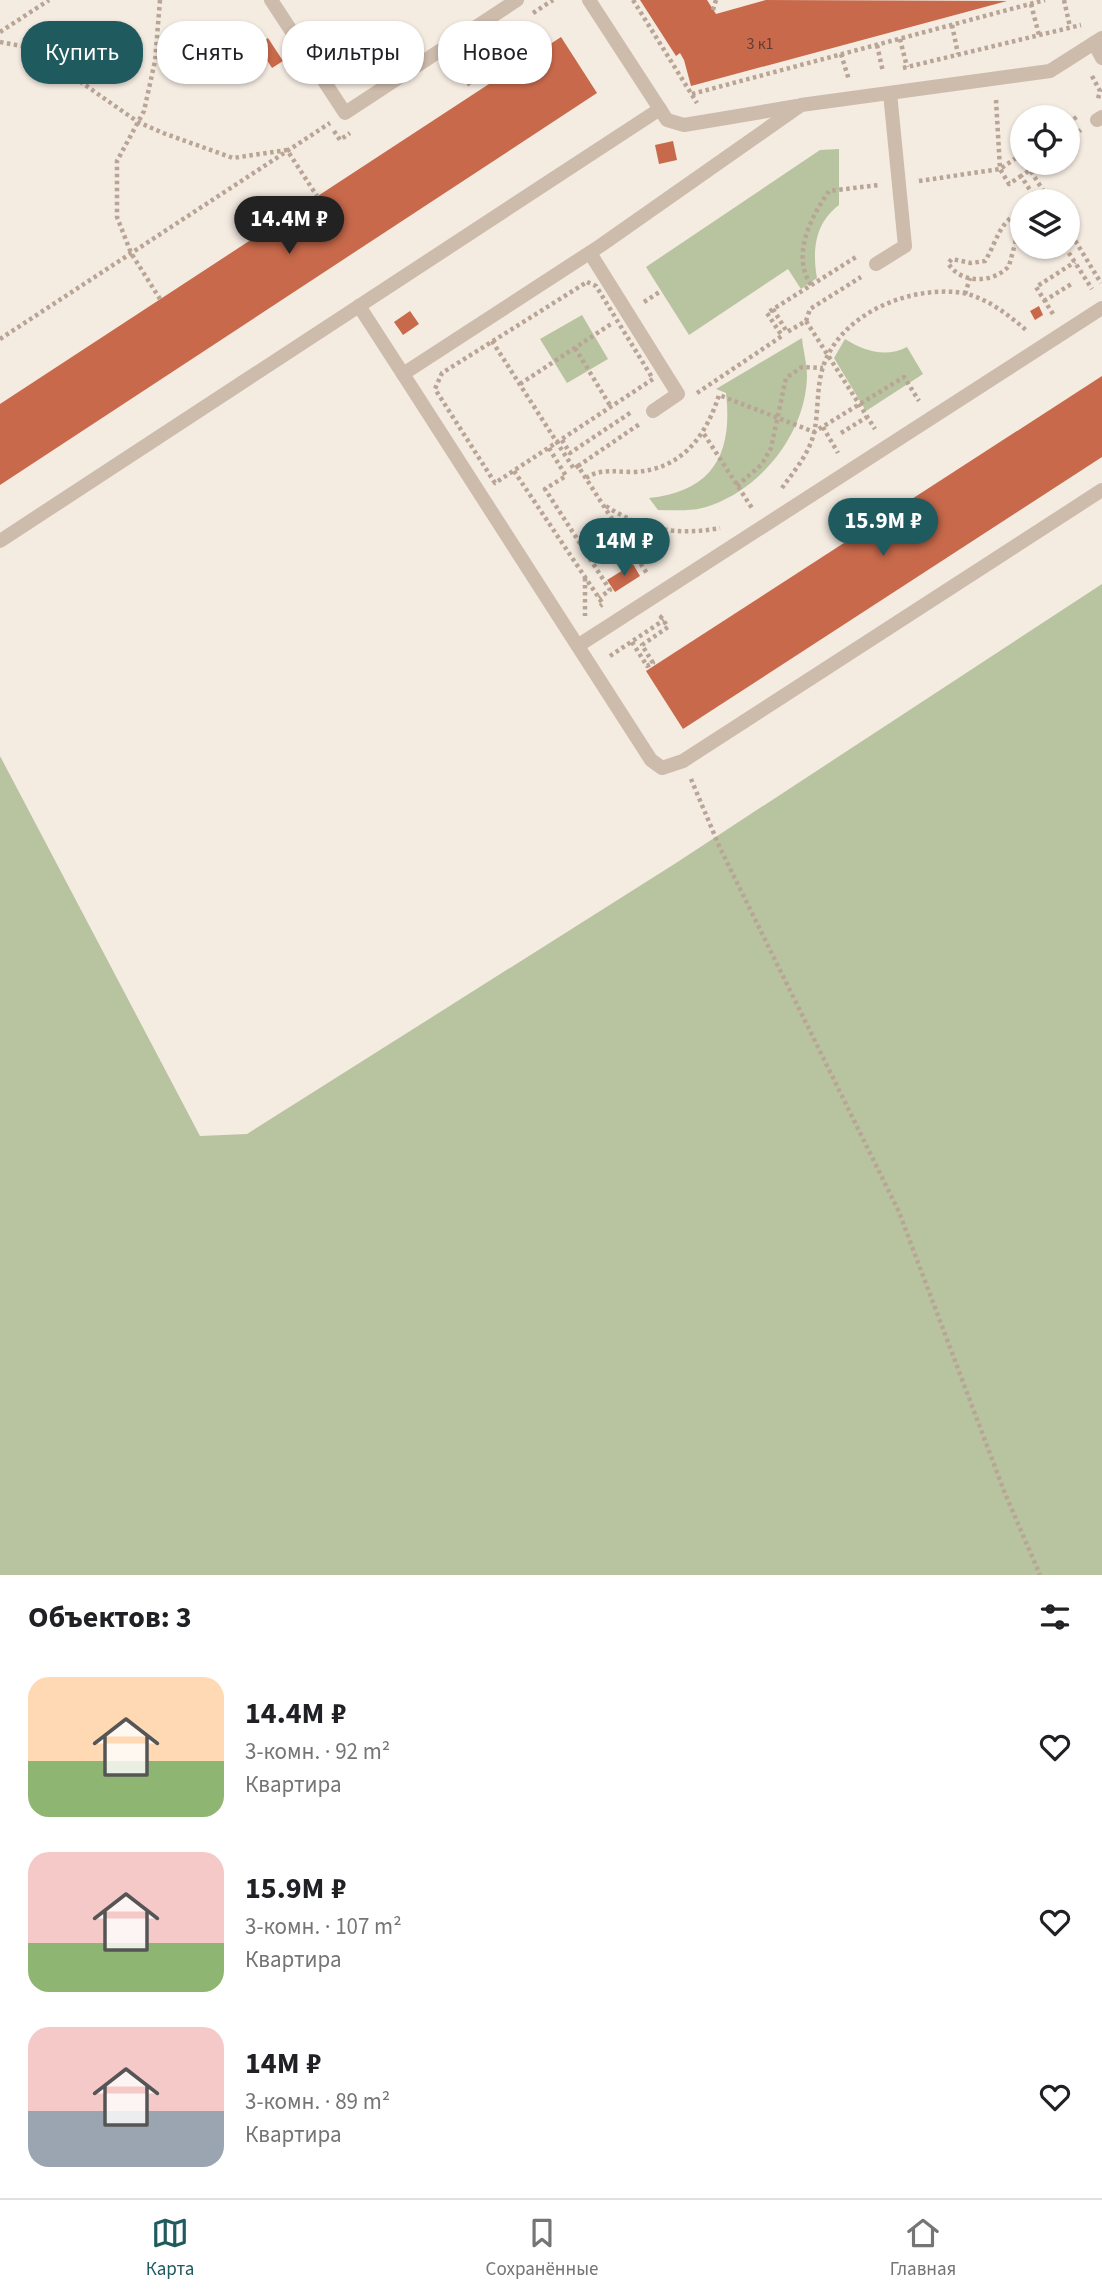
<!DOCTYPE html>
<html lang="ru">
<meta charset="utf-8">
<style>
body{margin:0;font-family:"Source Sans 3",sans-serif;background:#f2f2f2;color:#202124;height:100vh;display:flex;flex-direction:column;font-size:26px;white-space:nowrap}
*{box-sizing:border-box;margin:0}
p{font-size:23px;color:#757577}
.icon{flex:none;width:38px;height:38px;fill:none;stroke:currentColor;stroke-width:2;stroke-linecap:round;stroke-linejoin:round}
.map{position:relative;height:1575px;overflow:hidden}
.details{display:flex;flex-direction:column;background:#fff;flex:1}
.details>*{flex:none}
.hud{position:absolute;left:21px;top:21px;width:700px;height:63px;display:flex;gap:14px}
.tools{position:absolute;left:1010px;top:105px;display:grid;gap:14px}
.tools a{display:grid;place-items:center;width:70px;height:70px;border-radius:50%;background:#fff;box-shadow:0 2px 5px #0004;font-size:35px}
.price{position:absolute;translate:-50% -60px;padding:0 16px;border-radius:24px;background:#1f5a5e;color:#fff;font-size:23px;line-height:46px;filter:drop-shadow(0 2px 4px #0008)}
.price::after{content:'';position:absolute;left:50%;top:42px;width:21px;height:16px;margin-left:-10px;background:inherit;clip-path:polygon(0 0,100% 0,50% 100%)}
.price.on{background:#222;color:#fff}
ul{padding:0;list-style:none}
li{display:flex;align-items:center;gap:21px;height:175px;padding:0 28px}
li span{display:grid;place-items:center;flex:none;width:196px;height:140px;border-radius:21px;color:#555}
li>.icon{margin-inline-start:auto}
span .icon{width:84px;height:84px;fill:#fffc;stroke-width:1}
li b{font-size:30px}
h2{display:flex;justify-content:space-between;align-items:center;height:84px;padding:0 28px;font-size:30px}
.tag{padding:0 24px;border-radius:28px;background:#fff;box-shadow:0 2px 5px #0004;font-size:24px;line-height:63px}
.tag.on{background:#1f5a5e;color:#fff}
.dock{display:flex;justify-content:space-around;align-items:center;height:98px;border-top:2px solid #e0e0e0;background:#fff;font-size:19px;color:#757577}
.dock a{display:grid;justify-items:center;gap:4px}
.dock .on{color:#1f5a5e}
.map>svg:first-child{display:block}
.green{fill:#b8c4a0}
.building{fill:#c8694b}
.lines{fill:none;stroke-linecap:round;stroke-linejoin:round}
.path{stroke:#b9a596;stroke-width:4.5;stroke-dasharray:3.5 3.5;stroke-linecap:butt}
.lane{stroke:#cdbbac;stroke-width:14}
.labels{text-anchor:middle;stroke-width:5;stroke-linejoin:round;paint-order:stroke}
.number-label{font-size:16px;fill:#5e3e33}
</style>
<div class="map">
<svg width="1102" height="1575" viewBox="0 0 1102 1575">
<rect width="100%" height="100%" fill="#f4ebe1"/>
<g class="green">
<path d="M839,149V205C815,223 812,250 817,278L801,289L788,269L689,335L646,267L820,150Z"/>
<polygon points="582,315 608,359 567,383 540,339"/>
<path d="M802,338C803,350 807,363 807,376C806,431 764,486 712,505C695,512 676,510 658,510L649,498C713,491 733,454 726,393L716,389Z"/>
<path d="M845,339C864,351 886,358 907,347L923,374L866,411L834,358Z"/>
<polygon points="1102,584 1102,1575 0,1575 0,756 200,1136 247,1134 676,863"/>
</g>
<g class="building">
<polygon points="640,0 707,0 716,14 766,0 1007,1 691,86 684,60 680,53 676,56"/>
<polygon points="561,37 597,93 0,485 0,404"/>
<polygon points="268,38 283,61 272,68 257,45"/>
<polygon points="673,141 677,160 659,164 655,145"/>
<polygon points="1039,306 1043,315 1035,320 1030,311"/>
<polygon points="410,311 419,324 403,335 394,322"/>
<polygon points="1102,376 1102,457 683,729 646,671"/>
<polygon points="633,564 640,576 615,592 607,580"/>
</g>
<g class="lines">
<g class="path">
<polyline points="160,0 155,61 144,111 117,161 117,217 131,253 160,299"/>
<polyline points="633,0 697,103"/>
<polyline points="1064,0 1070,27"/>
<polyline points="1031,4 1039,35"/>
<polyline points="713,10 716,0"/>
<polyline points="533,13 553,0"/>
<polyline points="952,25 958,54"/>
<polyline points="0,32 49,0"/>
<polyline points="900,39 907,67"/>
<polyline points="0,42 32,48 138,122 163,133 233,158 287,150 317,196"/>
<polyline points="877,45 883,72"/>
<polyline points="841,54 849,80"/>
<polyline points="456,65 472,88"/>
<polyline points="903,68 1081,25"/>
<polyline points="1092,76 1100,91 1098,99"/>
<polyline points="692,94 1045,0"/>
<polyline points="996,100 1000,169 1009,184 1021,176"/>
<polyline points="1068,123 1078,116"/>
<polyline points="334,131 340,140 350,133"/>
<polyline points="1068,139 1081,130"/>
<polyline points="1030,170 1032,163"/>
<polyline points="919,181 1000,169 1022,154"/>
<polyline points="1037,201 1021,176 1030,170 1050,201"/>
<path d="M1022,211C998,222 998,240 985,261L971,263L952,259L948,263C961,285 994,283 1009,266L1016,240L1022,234"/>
<polyline points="1068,229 1101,283"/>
<polyline points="1065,247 1092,289"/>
<polygon points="587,282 596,286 653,379 495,483 435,389 442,373"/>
<path d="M811,285C791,255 811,217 829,191L879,185"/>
<polyline points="965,294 970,278"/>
<polyline points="1044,301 1073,283"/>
<polyline points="644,302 661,291"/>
<polyline points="773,309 787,332 806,321 875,429"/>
<polyline points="1053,314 1036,287 1075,262"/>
<polyline points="806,321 810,309 861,277"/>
<polyline points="0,339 330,123"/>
<polyline points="492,341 574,469 578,466 648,575"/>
<polyline points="575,348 611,407"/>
<polyline points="520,384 611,324"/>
<polyline points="697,393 782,336 767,313 856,257"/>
<polyline points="823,427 838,453"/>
<polyline points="841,433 867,417"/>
<polyline points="704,434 752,508"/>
<polyline points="562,440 570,453 633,411"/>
<polyline points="549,448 566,476 545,489 610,590 599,598"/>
<polyline points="578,466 641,423"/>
<polyline points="514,471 603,604 600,606"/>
<path d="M586,478C601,468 616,472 633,472C682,470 706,436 719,395L814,432L904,377L919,401"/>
<polyline points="737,486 762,464 771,448 786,378 802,367 823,368"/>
<path d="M782,488C794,471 809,454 814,433C819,410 816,386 824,364C843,312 912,285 963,293C987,298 1009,315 1027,331"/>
<path d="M606,506C642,530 678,536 720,528"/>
<polyline points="585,578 585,616"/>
<polyline points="632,642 647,666 653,663 642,645 668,627 661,617 664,616"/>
<polyline points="610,656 664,620"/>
<polyline points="691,779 720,848 899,1212 1004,1491 1040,1575"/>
</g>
<g class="lane">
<polyline points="271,0 345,113 517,0"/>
<polyline points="589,0 667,120 684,125 797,106"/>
<polyline points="1102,38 1050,71 801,105 600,246 403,374 651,760 662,768 683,761 1102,490"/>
<polyline points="1094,43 1102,58"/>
<polyline points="1097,120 1102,117"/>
<polyline points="590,253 678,394 653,411"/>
<polyline points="876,264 905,246 890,93"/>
<polyline points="359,306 403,374"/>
<polyline points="0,541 660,109"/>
<polyline points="579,645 1102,308"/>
</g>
</g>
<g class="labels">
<g class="number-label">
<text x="760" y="49">3 к1</text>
</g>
</g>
</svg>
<div class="tools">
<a><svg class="icon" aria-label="locate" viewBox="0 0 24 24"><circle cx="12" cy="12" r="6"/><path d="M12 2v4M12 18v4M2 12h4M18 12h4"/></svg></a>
<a><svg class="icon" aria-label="layers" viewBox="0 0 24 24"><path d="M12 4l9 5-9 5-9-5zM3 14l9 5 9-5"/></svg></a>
</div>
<b class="price on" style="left:289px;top:256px">14.4M ₽</b>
<b class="price" style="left:883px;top:558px">15.9M ₽</b>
<b class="price" style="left:624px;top:578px">14M ₽</b>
<div class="hud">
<a class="tag on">Купить</a>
<a class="tag">Снять</a>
<a class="tag">Фильтры</a>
<a class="tag">Новое</a>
</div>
</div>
<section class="details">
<h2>Объектов: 3<svg class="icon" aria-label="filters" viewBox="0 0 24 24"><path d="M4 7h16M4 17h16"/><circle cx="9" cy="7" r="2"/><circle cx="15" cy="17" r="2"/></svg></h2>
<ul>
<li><span style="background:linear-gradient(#ffd9b3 60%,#8fb573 0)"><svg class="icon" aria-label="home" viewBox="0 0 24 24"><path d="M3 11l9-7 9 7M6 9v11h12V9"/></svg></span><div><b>14.4M ₽</b><p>3-комн. · 92 m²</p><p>Квартира</p></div><svg class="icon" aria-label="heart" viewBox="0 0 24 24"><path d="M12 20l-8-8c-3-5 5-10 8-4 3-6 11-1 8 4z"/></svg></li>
<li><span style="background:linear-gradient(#f6c9c9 65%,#8fb573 0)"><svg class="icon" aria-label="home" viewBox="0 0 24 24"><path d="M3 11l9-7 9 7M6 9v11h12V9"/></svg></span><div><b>15.9M ₽</b><p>3-комн. · 107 m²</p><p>Квартира</p></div><svg class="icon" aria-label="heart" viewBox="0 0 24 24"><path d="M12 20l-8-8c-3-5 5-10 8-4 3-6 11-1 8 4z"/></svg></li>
<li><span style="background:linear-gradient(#f6c9c9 60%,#9aa5b1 0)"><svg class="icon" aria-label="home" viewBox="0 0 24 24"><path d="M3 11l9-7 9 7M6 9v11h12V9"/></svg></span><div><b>14M ₽</b><p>3-комн. · 89 m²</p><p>Квартира</p></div><svg class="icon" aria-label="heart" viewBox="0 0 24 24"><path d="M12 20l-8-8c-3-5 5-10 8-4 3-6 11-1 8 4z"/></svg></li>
</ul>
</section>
<nav class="dock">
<a class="on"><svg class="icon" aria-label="map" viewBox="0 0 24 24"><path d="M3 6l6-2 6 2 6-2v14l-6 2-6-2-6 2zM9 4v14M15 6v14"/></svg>Карта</a>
<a><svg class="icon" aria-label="saved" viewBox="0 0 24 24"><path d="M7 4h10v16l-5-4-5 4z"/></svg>Сохранённые</a>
<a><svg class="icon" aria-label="home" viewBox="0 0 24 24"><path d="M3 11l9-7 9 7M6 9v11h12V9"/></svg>Главная</a>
</nav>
